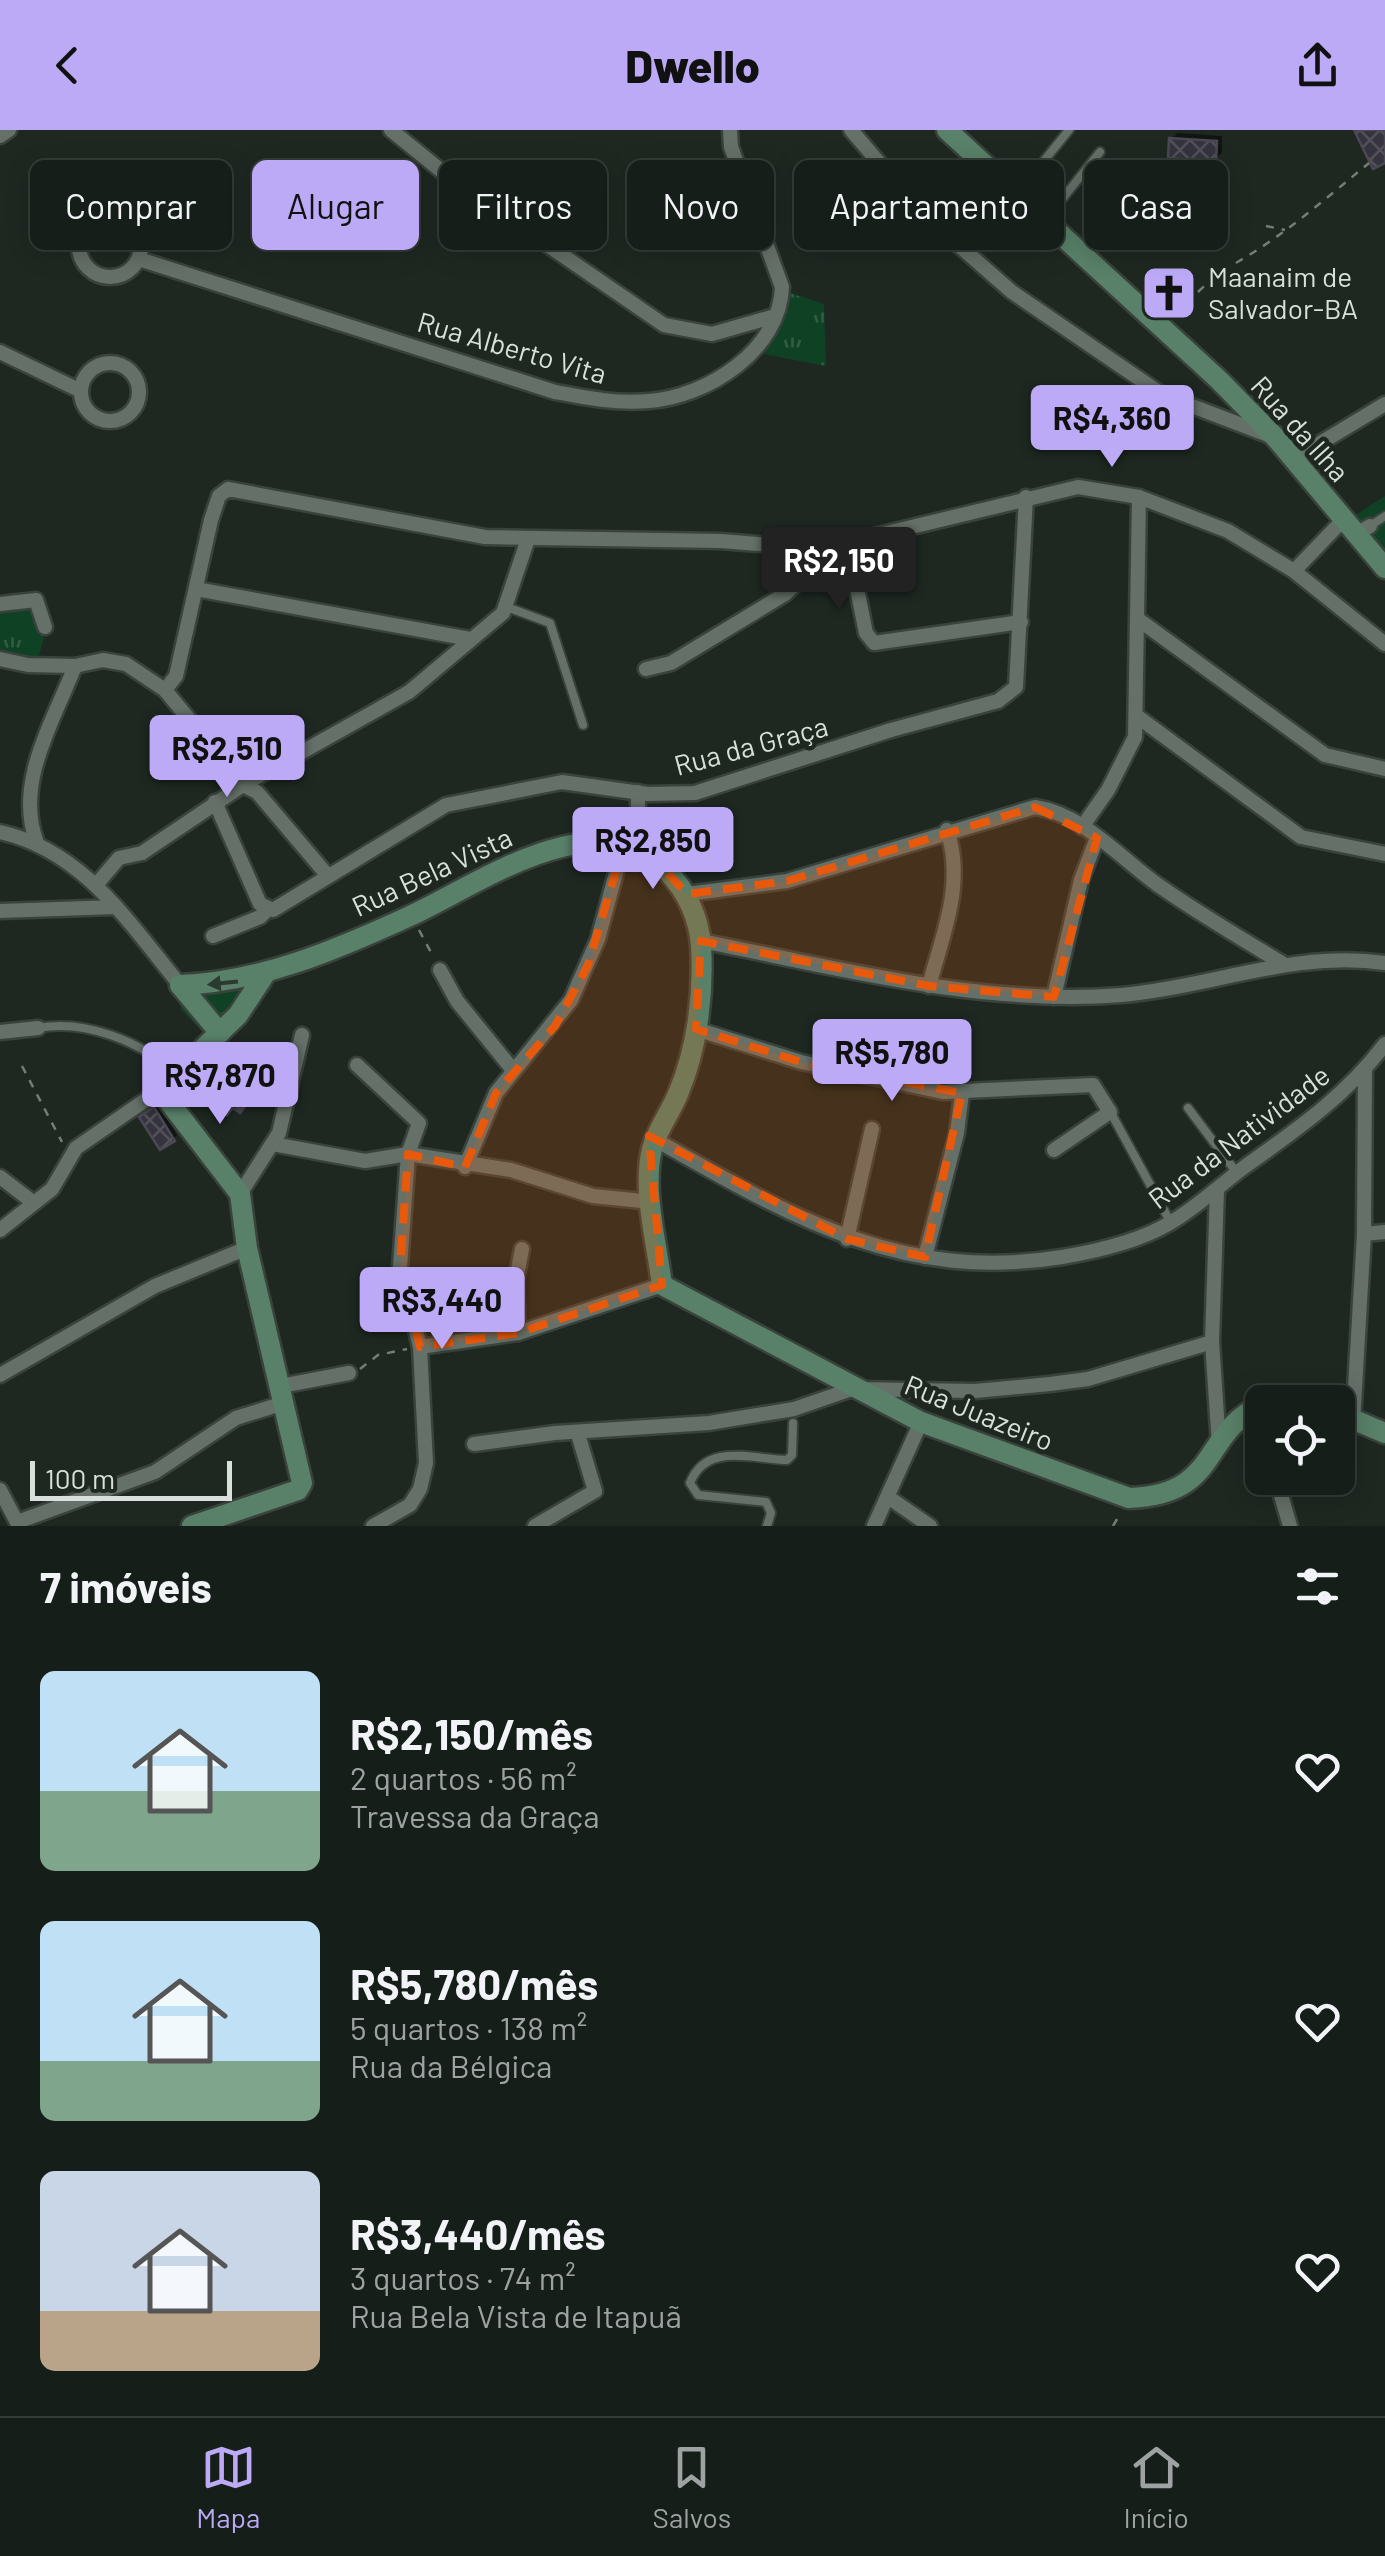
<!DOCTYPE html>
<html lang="pt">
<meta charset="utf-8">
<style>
body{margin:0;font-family:Barlow,sans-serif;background:#1f2722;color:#f1f3f6;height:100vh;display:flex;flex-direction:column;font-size:38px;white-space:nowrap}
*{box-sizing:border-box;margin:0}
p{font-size:32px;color:#9ea2a2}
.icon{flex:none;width:55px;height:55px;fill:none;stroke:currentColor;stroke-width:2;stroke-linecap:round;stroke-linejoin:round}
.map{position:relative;height:1396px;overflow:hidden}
.drawer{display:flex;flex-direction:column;background:#161e19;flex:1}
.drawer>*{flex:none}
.hud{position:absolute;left:30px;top:30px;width:1325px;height:90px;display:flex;gap:20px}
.controls{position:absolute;left:1245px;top:1255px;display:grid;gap:20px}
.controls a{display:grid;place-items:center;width:110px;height:110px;border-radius:15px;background:#161e19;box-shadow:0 5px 25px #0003,0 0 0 2px #353c38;font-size:50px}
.scale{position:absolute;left:30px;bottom:25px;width:202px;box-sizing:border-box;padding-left:10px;border:5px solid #d9dfda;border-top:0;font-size:28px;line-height:35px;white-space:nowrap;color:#d9dfda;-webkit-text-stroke:8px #1e2821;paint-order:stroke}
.price{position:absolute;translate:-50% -85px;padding:0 22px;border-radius:10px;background:#bcaaf6;color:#111;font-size:32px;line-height:65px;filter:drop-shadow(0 2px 5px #0008)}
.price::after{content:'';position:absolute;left:50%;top:60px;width:30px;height:22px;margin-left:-15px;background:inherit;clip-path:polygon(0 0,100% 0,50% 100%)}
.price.on{background:#222;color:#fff}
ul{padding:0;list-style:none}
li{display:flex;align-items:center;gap:30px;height:250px;padding:0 40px}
li span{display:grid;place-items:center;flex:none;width:280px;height:200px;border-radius:15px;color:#555}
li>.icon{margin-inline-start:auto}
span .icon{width:120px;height:120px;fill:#fffc;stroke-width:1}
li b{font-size:42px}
h2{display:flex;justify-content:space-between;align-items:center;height:120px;padding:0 40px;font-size:42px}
.chip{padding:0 35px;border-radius:15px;background:#161e19;box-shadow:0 5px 25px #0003,0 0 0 2px #353c38;font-size:35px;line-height:90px}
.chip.on{background:#bcaaf6;color:#111}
header{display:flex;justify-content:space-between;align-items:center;height:130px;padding:0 40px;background:#bcaaf6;color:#111;font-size:45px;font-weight:800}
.menu{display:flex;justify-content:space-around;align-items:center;height:140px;border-top:2px solid #353c38;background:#161e19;font-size:28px;color:#9ea2a2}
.menu a{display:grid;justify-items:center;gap:5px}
.menu .on{color:#bcaaf6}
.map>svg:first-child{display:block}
.grass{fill:url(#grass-tufts)}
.garden{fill:#0f4224}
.shadow{fill:#0007}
.building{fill:url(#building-cross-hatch);stroke:#4b4853;stroke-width:2.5}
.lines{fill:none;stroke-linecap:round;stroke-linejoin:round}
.lane-casing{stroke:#3a423c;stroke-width:12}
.street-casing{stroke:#3a423c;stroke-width:19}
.secondary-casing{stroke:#3a423c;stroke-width:25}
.path{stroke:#747c76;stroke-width:2.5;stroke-dasharray:8 8;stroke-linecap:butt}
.lane{stroke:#657068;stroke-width:8}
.street{stroke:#657068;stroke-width:14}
.secondary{stroke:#598068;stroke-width:20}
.oneway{fill:#2a3a2f}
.marked{fill:#e8590c;fill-opacity:0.2;stroke:#e8590c;stroke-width:8;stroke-dasharray:20 12;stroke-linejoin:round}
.labels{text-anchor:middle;stroke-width:9;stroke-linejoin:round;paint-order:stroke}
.poi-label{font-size:28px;fill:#d9dfda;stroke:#1e2821;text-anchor:start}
.street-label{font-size:28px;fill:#d9dfda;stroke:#1e2821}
</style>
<header><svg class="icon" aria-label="back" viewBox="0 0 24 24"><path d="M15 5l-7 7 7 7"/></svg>Dwello<svg class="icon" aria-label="share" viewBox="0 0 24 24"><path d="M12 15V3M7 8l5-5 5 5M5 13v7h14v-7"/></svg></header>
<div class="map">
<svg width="1385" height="1396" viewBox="0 0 1385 1396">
<defs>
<pattern id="grass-tufts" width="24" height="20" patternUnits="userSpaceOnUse" patternTransform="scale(2.5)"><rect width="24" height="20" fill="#0f4224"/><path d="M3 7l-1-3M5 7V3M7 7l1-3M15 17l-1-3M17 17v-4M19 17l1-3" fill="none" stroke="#315d43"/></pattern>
<pattern id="building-cross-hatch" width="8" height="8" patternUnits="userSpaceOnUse" patternTransform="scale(2.5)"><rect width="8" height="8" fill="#35333d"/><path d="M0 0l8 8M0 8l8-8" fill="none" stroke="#525058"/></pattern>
</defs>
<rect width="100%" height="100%" fill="#1e2821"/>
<g class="grass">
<polygon points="787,162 824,174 826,236 764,224 783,194"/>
<polygon points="0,474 34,474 44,508 37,532 0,529"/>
<polygon points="259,846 273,857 221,920 181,880 178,862"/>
</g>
<polygon class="garden" points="1385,366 1385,423 1354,386"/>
<g class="shadow">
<polygon points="1178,3 1222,6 1222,23 1215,29 1171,9"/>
<polygon points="1185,44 1212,65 1197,83 1176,53"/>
<polygon points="230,918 266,947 246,974 233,975 199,944"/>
<polygon points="159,975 177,1005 173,1009 146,984"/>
</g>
<g class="building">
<polygon points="1354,0 1385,0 1385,33 1373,39"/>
<polygon points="1169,8 1217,11 1216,32 1168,28"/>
<polygon points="1174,51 1205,75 1189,95 1157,71"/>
<polygon points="222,923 262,955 240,983 233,978 227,985 190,950"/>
<polygon points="154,977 175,1011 160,1020 139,987"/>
</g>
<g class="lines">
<g class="lane-casing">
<g id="lane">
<polyline points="1017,64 1069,0"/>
<polyline points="1046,89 1100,22"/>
<polyline points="1370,396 1385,386"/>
<polyline points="507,477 550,493 583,595"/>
<path d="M38,898C86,889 141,912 176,943"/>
<polyline points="1188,978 1237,1043"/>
<polyline points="1111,983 1171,1093"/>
<path d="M767,1396L771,1383L766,1372L698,1365L690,1353C706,1312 752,1329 787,1330L792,1325L793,1293"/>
</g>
</g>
<g class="street-casing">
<g id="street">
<polyline points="391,0 450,48 664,195 712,204 775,186"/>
<polyline points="851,0 923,84 1012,162 1163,265 1268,305"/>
<polyline points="0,6 9,0"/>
<circle cx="110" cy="116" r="31"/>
<path d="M139,129L555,262C587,268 617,274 649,271C707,267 780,220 782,157L731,17L730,0"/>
<polyline points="0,222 81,261"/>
<circle cx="110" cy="262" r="29"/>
<polyline points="1294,329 1385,274"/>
<polyline points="1357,404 1370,396"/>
<polyline points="847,410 866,503 874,513 1021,492"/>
<polyline points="1294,441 1344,389"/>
<polyline points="196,459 470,509"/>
<polyline points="0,474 36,470 45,497"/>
<polyline points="1139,490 1325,625 1385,639"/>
<polyline points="0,529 28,535 75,536 103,530 126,534 165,560 243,655 257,662 328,746"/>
<polyline points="646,539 671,533 785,464 802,449 820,419"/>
<polyline points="165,560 176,546 211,390 219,366 228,359 485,407 721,411 820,419 1078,357 1139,367 1228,401 1294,441 1385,514"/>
<polyline points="1138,587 1301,707 1385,724"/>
<polyline points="638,662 638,721"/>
<polyline points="215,672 260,774 273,780 446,675 562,652 648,664 695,663 891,600 998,571 1016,557 1026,367"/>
<polyline points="1082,697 1108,660 1135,607 1139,367"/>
<path d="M0,702C83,720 129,793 180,855"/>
<path d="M36,710C15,652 54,590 75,536"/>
<polyline points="96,755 119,728 142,723 243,655 409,562 503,483 528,409"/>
<path d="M687,764L787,751L1035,677C1083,684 1120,728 1158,755C1198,783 1240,808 1282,833"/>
<polyline points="0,781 116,777"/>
<polyline points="213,806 260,787 268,779"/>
<path d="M701,811C839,838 980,876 1122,865C1212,857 1294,820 1385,833"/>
<polyline points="440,840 457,871 513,940"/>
<path d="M929,856C943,803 965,754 947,700"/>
<polyline points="1054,867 1081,750 1097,708"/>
<polyline points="696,899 801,932 943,962 1093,955 1110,982 1054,1020"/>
<polyline points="0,902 38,898"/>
<polyline points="357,935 419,993 408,1024 400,1137 420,1217 426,1333 420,1359 410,1375 373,1396"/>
<path d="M656,1010C790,1086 901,1153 1062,1127C1098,1121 1138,1112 1170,1093C1196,1078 1219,1056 1243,1038C1296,1000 1346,966 1385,914"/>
<polyline points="273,1014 365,1031 408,1024 511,1040 593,1066 652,1072"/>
<polyline points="465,1037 496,963 571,870 598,809 623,717"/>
<polyline points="0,1047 34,1073"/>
<polyline points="1217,1060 1212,1212 1219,1315"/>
<polyline points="240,1064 279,1003 302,905"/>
<polyline points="0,1100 52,1059 76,1018 160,960"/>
<polyline points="1364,1104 1385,1102"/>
<polyline points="847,1109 872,999"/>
<polyline points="925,1127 957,1003 962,963"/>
<polyline points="518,1203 516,1150 522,1119"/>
<polyline points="420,1217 518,1203 662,1155"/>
<polyline points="0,1245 155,1156 247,1118"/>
<polyline points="281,1256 349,1243"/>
<polyline points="1256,1277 1262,1300"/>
<polyline points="1353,1292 1364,1104 1365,941"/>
<polyline points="474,1314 555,1303 709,1293 794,1279 852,1259 975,1261 1050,1254 1088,1249 1212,1212"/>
<polyline points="1276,1348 1290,1396"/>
<polyline points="0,1360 19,1396"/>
<polyline points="888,1367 930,1396"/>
<polyline points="17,1392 155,1342 236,1288 284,1273"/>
<polyline points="535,1396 595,1361 578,1304"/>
<polyline points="874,1396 921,1292"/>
</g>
</g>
<g class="secondary-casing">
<g id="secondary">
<polyline points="947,0 1219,250 1275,307 1385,438"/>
<path d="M180,855C261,852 336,820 410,786C480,754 595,668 667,741C687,761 699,788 701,816C704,865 697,919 678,964C670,983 657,1000 652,1019C642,1060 657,1114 662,1155L921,1292L1129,1368C1222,1365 1200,1302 1262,1275"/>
<polyline points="180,855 220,903"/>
<polyline points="1268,1272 1292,1267 1318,1272"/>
<polyline points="1338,1283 1385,1303"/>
<polyline points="192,1396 298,1360 302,1353 247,1118 240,1064 160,960 238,885 265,844"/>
</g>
</g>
<g class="path">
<polyline points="1266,96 1285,100"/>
<path d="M1198,162C1223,137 1241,132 1269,112C1304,88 1336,60 1369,33"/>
<polyline points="419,800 434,828"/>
<polyline points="22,936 62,1012"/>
<polyline points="360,1239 378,1225 407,1219"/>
<polyline points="1113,1396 1120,1384"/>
</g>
<use href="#lane" class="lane"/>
<use href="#street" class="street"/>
<use href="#secondary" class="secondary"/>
</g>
<defs><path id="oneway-solid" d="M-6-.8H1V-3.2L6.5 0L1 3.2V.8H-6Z" transform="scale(2.5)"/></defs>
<use class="oneway" href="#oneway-solid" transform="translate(223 853) rotate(174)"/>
<path class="marked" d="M1035,677L1097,708L1054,867L929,856L701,811L696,899L801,932L962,963L925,1127L847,1109L649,1006L662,1155L518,1203L420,1217L400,1137L408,1024L465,1037L496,963L555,896L588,835L623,717L653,727L687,764L787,751Z"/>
<defs>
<g id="church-square" transform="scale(2.875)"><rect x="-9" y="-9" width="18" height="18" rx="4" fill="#bcaaf6" stroke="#1e2821"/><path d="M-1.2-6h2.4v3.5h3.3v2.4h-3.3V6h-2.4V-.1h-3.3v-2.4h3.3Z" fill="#111"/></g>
</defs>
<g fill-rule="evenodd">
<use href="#church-square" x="1169" y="163"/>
</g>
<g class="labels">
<g class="poi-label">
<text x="1208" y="157">Maanaim de<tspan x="1208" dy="32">Salvador-BA</tspan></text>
</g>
<g class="street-label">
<text transform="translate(512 218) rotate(16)" y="10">Rua Alberto Vita</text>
<text transform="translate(1300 299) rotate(48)" y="10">Rua da Ilha</text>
<text transform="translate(751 616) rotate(-15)" y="10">Rua da Graça</text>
<text transform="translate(432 742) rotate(-25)" y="10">Rua Bela Vista</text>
<text transform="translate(1239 1007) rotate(-37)" y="10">Rua da Natividade</text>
<text transform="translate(979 1283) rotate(22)" y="10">Rua Juazeiro</text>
</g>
</g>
</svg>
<div class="controls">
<a><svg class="icon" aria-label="locate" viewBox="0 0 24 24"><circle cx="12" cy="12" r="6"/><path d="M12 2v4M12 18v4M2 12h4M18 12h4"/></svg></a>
</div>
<div class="scale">100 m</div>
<b class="price" style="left:1112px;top:340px">R$4,360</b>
<b class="price on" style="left:839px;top:482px">R$2,150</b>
<b class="price" style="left:227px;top:670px">R$2,510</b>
<b class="price" style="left:653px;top:762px">R$2,850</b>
<b class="price" style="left:892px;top:974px">R$5,780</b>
<b class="price" style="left:220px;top:997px">R$7,870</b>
<b class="price" style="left:442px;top:1222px">R$3,440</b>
<div class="hud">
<a class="chip">Comprar</a>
<a class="chip on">Alugar</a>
<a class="chip">Filtros</a>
<a class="chip">Novo</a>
<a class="chip">Apartamento</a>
<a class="chip">Casa</a>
</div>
</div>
<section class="drawer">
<h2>7 imóveis<svg class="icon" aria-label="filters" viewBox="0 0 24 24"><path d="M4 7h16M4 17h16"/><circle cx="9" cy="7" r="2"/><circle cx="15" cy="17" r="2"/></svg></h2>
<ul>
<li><span style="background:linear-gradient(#bfe0f5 60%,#7fa58c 0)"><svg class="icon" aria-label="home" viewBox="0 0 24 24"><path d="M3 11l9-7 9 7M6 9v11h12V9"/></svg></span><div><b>R$2,150/mês</b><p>2 quartos · 56 m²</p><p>Travessa da Graça</p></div><svg class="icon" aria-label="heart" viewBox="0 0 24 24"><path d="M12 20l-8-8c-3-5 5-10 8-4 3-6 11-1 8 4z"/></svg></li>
<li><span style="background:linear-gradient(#bfe0f5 70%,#7fa58c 0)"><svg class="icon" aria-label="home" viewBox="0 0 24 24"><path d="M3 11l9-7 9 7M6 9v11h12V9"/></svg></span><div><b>R$5,780/mês</b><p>5 quartos · 138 m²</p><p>Rua da Bélgica</p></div><svg class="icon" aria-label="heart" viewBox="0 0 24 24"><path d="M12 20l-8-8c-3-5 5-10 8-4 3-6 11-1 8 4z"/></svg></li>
<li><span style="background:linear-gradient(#c9d6e8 70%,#b9a48a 0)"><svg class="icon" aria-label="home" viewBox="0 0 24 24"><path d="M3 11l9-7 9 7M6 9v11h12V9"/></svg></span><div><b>R$3,440/mês</b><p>3 quartos · 74 m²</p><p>Rua Bela Vista de Itapuã</p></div><svg class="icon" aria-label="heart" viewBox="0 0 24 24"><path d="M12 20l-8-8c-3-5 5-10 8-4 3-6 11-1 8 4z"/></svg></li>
</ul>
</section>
<nav class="menu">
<a class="on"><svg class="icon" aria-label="map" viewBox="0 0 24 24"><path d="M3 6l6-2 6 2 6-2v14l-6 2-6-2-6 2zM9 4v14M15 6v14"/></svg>Mapa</a>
<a><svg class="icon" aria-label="saved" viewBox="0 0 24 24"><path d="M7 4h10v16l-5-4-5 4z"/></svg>Salvos</a>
<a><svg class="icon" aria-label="home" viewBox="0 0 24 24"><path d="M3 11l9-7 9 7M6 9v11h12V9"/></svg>Início</a>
</nav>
